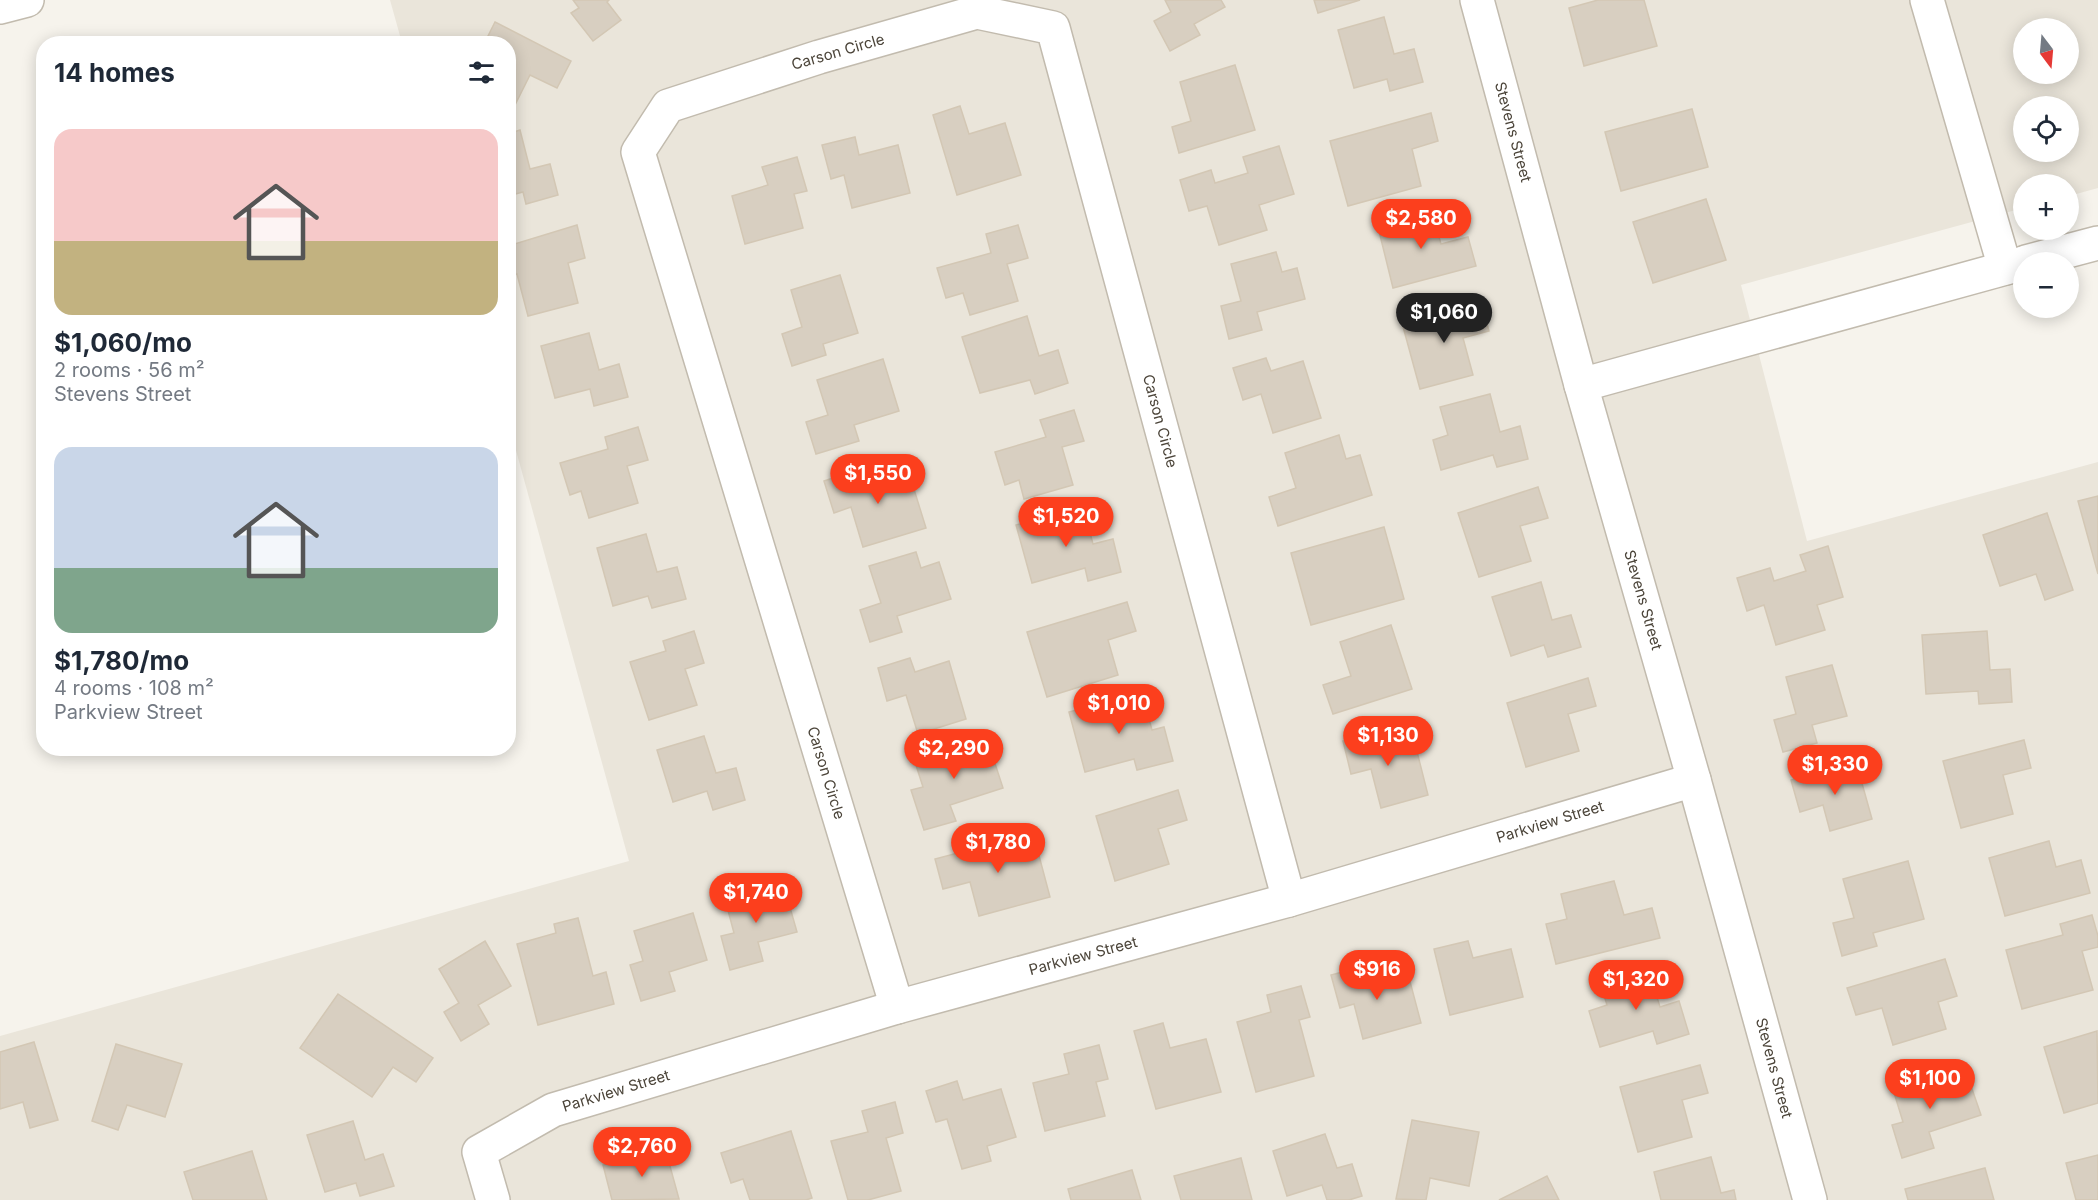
<!DOCTYPE html>
<meta charset="utf-8">
<style>
body{margin:0;font-family:Inter,sans-serif;background:#f2f2f3;color:#1f2937;height:100vh;display:flex;flex-direction:column;font-size:22px;white-space:nowrap}
*{box-sizing:border-box;margin:0}
p{font-size:20px;color:#747a83}
.icon{flex:none;width:33px;height:33px;fill:none;stroke:currentColor;stroke-width:2;stroke-linecap:round;stroke-linejoin:round}
.map{position:relative;flex:1;overflow:hidden}
.sheet{position:absolute;left:36px;top:36px;width:480px;height:720px;display:flex;flex-direction:column;background:#fff;border-radius:24px;box-shadow:0 3px 15px #0003}
.sheet>*{flex:none}
.needle{width:39px;rotate:164deg}
.tools{position:absolute;left:2013px;top:18px;display:grid;gap:12px}
.tools a{display:grid;place-items:center;width:66px;height:66px;border-radius:50%;background:#fff;box-shadow:0 3px 15px #0003;font-size:30px}
.price{position:absolute;translate:-50% -51px;padding:0 14px;border-radius:21px;background:#fc3f1d;color:#fff;font-size:20px;line-height:39px;filter:drop-shadow(0 2px 3px #0008)}
.price::after{content:'';position:absolute;left:50%;top:36px;width:18px;height:14px;margin-left:-9px;background:inherit;clip-path:polygon(0 0,100% 0,50% 100%)}
.price.active{background:#222;color:#fff}
ul{padding:0;list-style:none}
li{display:grid;align-content:center;gap:12px;height:318px;padding:0 18px}
li span{display:grid;place-items:center;height:186px;border-radius:18px;color:#555}
li>.icon{margin-inline-start:auto}
span .icon{width:108px;height:108px;fill:#fffc;stroke-width:1}
li b{font-size:26px}
h2{display:flex;justify-content:space-between;align-items:center;height:72px;padding:0 18px;font-size:26px}
.map>svg:first-child{display:block}
.residential{fill:#eae5da;fill-rule:evenodd}
.building{fill:#d8cfc1;stroke:#d3c7b4;stroke-width:1.5}
.lines{fill:none;stroke-linecap:round;stroke-linejoin:round}
.minor-casing{stroke:#c2bbae;stroke-width:36}
.minor{stroke:#fff;stroke-width:33}
.labels{text-anchor:middle;stroke-width:5;stroke-linejoin:round;paint-order:stroke}
.street-label{font-size:15px;fill:#4b4439;stroke:#fff}
</style>
<div class="map">
<svg width="2098" height="1200" viewBox="0 0 2098 1200">
<rect width="100%" height="100%" fill="#f6f3ec"/>
<path class="residential" d="M390,0H2098V188L2069,196L2068,184H2024L2023,208L1741,285L1807,541L2098,462V1200H0V1036L629,861L509,425L508,44L402,43ZM2024,28H2068V74H2024ZM2024,106H2068V152H2024Z"/>
<g class="building">
<polygon points="573,0 609,0 607,2 621,20 593,41 571,13 579,8"/>
<polygon points="1165,0 1221,0 1225,7 1194,24 1200,35 1170,51 1154,21 1171,12"/>
<polygon points="1314,0 1360,0 1318,13"/>
<polygon points="1598,0 1644,0 1657,46 1584,66 1569,8"/>
<polygon points="1384,17 1394,54 1414,49 1423,82 1390,91 1387,79 1354,88 1338,30"/>
<polygon points="495,22 571,61 557,88 530,75 513,109 508,106 508,44 484,44"/>
<polygon points="1235,65 1255,130 1179,153 1172,127 1191,121 1180,82"/>
<polygon points="960,106 969,134 1005,123 1021,175 957,195 933,115"/>
<polygon points="1692,109 1708,167 1621,191 1605,132"/>
<polygon points="1431,113 1438,141 1412,149 1421,186 1348,206 1330,141"/>
<polygon points="520,130 530,169 550,164 558,195 526,204 523,192 508,196 508,134"/>
<polygon points="855,137 859,155 898,145 910,193 852,208 844,175 831,179 822,145"/>
<polygon points="1279,146 1294,194 1259,205 1267,230 1219,245 1207,206 1189,211 1180,180 1211,170 1215,183 1248,173 1243,157"/>
<polygon points="797,157 807,191 794,194 803,228 745,244 732,196 768,185 762,167"/>
<polygon points="1706,199 1726,260 1653,283 1633,222"/>
<polygon points="1431,209 1441,244 1468,237 1476,266 1393,288 1377,223"/>
<polygon points="577,225 585,258 568,263 578,303 528,316 517,274 508,276 508,246"/>
<polygon points="1018,225 1028,258 1007,264 1018,301 970,315 963,293 946,298 937,268 991,253 986,234"/>
<polygon points="1276,252 1282,272 1297,268 1305,299 1257,312 1262,330 1229,339 1221,306 1241,301 1231,264"/>
<polygon points="840,275 858,333 823,344 826,355 792,366 782,334 802,327 791,290"/>
<polygon points="1481,302 1489,331 1463,338 1473,375 1420,389 1402,323"/>
<polygon points="1027,316 1039,356 1058,350 1068,383 1035,394 1030,380 980,393 962,337"/>
<polygon points="589,333 599,370 619,364 628,397 594,406 590,389 555,398 541,346"/>
<polygon points="1266,358 1271,371 1303,361 1321,418 1273,433 1261,394 1243,400 1233,368"/>
<polygon points="883,359 899,411 854,425 859,441 816,454 806,422 828,415 817,380"/>
<polygon points="1490,394 1500,432 1520,426 1528,459 1497,467 1493,455 1441,470 1433,440 1448,435 1440,407"/>
<polygon points="1074,410 1084,441 1062,447 1073,485 1024,499 1019,480 1005,485 995,452 1046,437 1040,420"/>
<polygon points="638,427 648,460 627,466 638,503 589,518 581,491 570,495 560,463 608,449 605,437"/>
<polygon points="1339,435 1346,459 1360,455 1372,495 1278,526 1269,497 1296,488 1285,453"/>
<polygon points="857,470 862,484 908,470 926,528 863,547 851,507 834,513 824,481"/>
<polygon points="1538,487 1548,518 1520,526 1531,561 1479,577 1458,513"/>
<polygon points="2098,496 2098,574 2078,501"/>
<polygon points="1083,507 1093,544 1113,539 1121,572 1088,581 1085,568 1032,583 1016,525"/>
<polygon points="2047,513 2073,590 2045,600 2036,574 2000,586 1983,535"/>
<polygon points="1384,527 1404,599 1311,625 1291,553"/>
<polygon points="646,534 657,572 677,567 686,599 652,608 648,596 613,606 597,548"/>
<polygon points="1828,546 1843,597 1817,605 1825,630 1776,645 1764,605 1747,611 1737,578 1770,568 1774,581 1806,571 1800,555"/>
<polygon points="916,552 921,568 939,562 951,599 897,616 902,632 870,642 860,610 881,603 869,566"/>
<polygon points="1541,582 1552,620 1571,615 1581,647 1548,657 1544,645 1511,656 1492,597"/>
<polygon points="1127,602 1136,631 1108,640 1118,675 1047,697 1027,632"/>
<polygon points="1391,625 1412,689 1333,714 1323,685 1351,676 1340,642"/>
<polygon points="694,631 704,663 685,669 697,705 649,720 630,662 666,651 663,641"/>
<polygon points="1987,631 1990,670 2010,669 2012,702 1979,704 1978,691 1926,694 1922,635"/>
<polygon points="910,658 915,672 949,661 966,719 918,734 906,695 887,701 878,668"/>
<polygon points="1832,665 1847,716 1812,725 1817,743 1783,752 1774,720 1796,714 1786,677"/>
<polygon points="1588,678 1596,706 1568,714 1579,751 1526,767 1507,703"/>
<polygon points="1142,693 1152,730 1164,727 1173,761 1137,770 1134,759 1085,772 1069,712"/>
<polygon points="1377,732 1380,745 1413,736 1428,795 1381,808 1371,769 1351,774 1343,741"/>
<polygon points="704,736 716,773 736,768 745,800 713,810 707,791 673,802 657,750"/>
<polygon points="986,736 1003,788 950,805 956,821 924,830 911,790 923,787 914,759"/>
<polygon points="2024,740 2031,768 2003,775 2013,814 1961,828 1943,761"/>
<polygon points="1856,762 1872,819 1830,831 1823,805 1800,812 1791,780"/>
<polygon points="1178,790 1187,820 1158,829 1169,864 1115,881 1096,816"/>
<polygon points="1033,833 1050,897 979,916 970,882 943,889 935,859"/>
<polygon points="2049,841 2056,867 2081,860 2090,893 2005,916 1989,858"/>
<polygon points="1908,861 1924,919 1873,933 1877,946 1842,956 1833,923 1854,918 1843,879"/>
<polygon points="1614,881 1624,915 1652,908 1660,938 1556,964 1546,924 1567,919 1561,894"/>
<polygon points="783,883 797,932 758,942 763,961 730,970 721,936 734,933 725,899"/>
<polygon points="693,913 707,960 669,972 675,991 641,1001 630,965 643,961 634,931"/>
<polygon points="2092,915 2098,936 2098,947 2082,951 2093,990 2022,1009 2006,950 2063,935 2060,924"/>
<polygon points="578,918 593,976 606,972 614,1004 538,1025 517,944 556,933 554,924"/>
<polygon points="485,941 511,986 478,1005 489,1024 461,1041 444,1012 459,1003 439,969"/>
<polygon points="1468,941 1473,958 1511,949 1523,997 1450,1015 1434,949"/>
<polygon points="1945,959 1957,996 1938,1002 1946,1029 1893,1045 1882,1008 1856,1015 1847,988"/>
<polygon points="1365,966 1370,984 1408,974 1421,1023 1363,1039 1354,1004 1340,1008 1331,975"/>
<polygon points="1648,968 1660,1007 1679,1001 1689,1034 1657,1044 1653,1031 1600,1047 1589,1011 1607,1005 1600,982"/>
<polygon points="1301,986 1310,1017 1299,1020 1314,1076 1256,1092 1237,1022 1271,1012 1267,995"/>
<polygon points="338,994 433,1058 416,1082 393,1067 372,1097 300,1048"/>
<polygon points="1163,1023 1170,1048 1206,1039 1221,1092 1156,1109 1134,1031"/>
<polygon points="2097,1031 2098,1103 2064,1113 2044,1047"/>
<polygon points="34,1042 58,1120 30,1128 23,1102 0,1109 0,1052"/>
<polygon points="116,1044 182,1064 165,1117 127,1105 118,1130 92,1121"/>
<polygon points="1099,1045 1108,1079 1096,1082 1105,1116 1045,1131 1033,1083 1069,1074 1064,1054"/>
<polygon points="1700,1065 1708,1093 1682,1100 1692,1137 1638,1152 1620,1087"/>
<polygon points="1949,1068 1957,1091 1971,1086 1981,1115 1929,1132 1934,1148 1902,1158 1892,1125 1903,1122 1892,1086"/>
<polygon points="957,1081 963,1100 1001,1089 1016,1137 987,1146 991,1161 962,1169 947,1119 936,1122 926,1091"/>
<polygon points="895,1102 903,1133 886,1138 901,1191 868,1200 848,1200 831,1141 868,1132 862,1111"/>
<polygon points="1412,1120 1479,1132 1469,1186 1430,1178 1426,1200 1396,1199"/>
<polygon points="353,1121 365,1160 383,1154 394,1186 360,1196 356,1183 325,1192 307,1135"/>
<polygon points="791,1131 812,1198 806,1200 750,1200 743,1179 731,1183 721,1153"/>
<polygon points="1325,1134 1337,1168 1352,1164 1362,1196 1349,1200 1327,1200 1322,1185 1287,1196 1273,1151"/>
<polygon points="665,1148 679,1199 612,1200 603,1165"/>
<polygon points="252,1151 267,1200 193,1200 184,1172"/>
<polygon points="2098,1155 2098,1200 2076,1200 2066,1163"/>
<polygon points="1711,1157 1721,1193 1734,1190 1736,1200 1661,1200 1654,1172"/>
<polygon points="1241,1158 1252,1200 1181,1200 1174,1176"/>
<polygon points="1985,1168 1994,1200 1908,1200 1905,1189"/>
<polygon points="1132,1170 1141,1200 1071,1200 1068,1189"/>
<polygon points="1547,1176 1559,1200 1499,1200"/>
</g>
<g class="lines">
<g class="minor-casing">
<g id="minor">
<polyline points="1477,0 1581,385 1694,780 1810,1200"/>
<polyline points="1927,0 2005,268"/>
<polyline points="0,7 27,0"/>
<polyline points="2026,262 2098,243"/>
<polyline points="1581,385 2024,263"/>
<polyline points="897,1007 638,152 668,106 819,57 977,12 1053,28 1289,900"/>
<polyline points="493,1200 479,1152 553,1110 897,1007 1289,900 1694,780"/>
</g>
</g>
<use href="#minor" class="minor"/>
</g>
<g class="labels">
<g class="street-label">
<text transform="translate(838 52) rotate(-16)" y="5">Carson Circle</text>
<text transform="translate(1513 132) rotate(75)" y="5">Stevens Street</text>
<text transform="translate(1160 421) rotate(75)" y="5">Carson Circle</text>
<text transform="translate(1643 600) rotate(74)" y="5">Stevens Street</text>
<text transform="translate(826 773) rotate(73)" y="5">Carson Circle</text>
<text transform="translate(1550 822) rotate(-17)" y="5">Parkview Street</text>
<text transform="translate(1083 956) rotate(-15)" y="5">Parkview Street</text>
<text transform="translate(1774 1068) rotate(75)" y="5">Stevens Street</text>
<text transform="translate(616 1091) rotate(-17)" y="5">Parkview Street</text>
</g>
</g>
</svg>
<div class="tools">
<a><svg class="needle" viewBox="-14 -14 28 28"><path d="M0-13l5 13h-10z" fill="#e53935"/><path d="M0 13l5-13h-10z" fill="#747a83"/></svg></a>
<a><svg class="icon" aria-label="locate" viewBox="0 0 24 24"><circle cx="12" cy="12" r="6"/><path d="M12 2v4M12 18v4M2 12h4M18 12h4"/></svg></a>
<a>+</a>
<a>−</a>
</div>
<b class="price" style="left:1421px;top:250px">$2,580</b>
<b class="price active" style="left:1444px;top:344px">$1,060</b>
<b class="price" style="left:878px;top:505px">$1,550</b>
<b class="price" style="left:1066px;top:548px">$1,520</b>
<b class="price" style="left:1119px;top:735px">$1,010</b>
<b class="price" style="left:1388px;top:767px">$1,130</b>
<b class="price" style="left:954px;top:780px">$2,290</b>
<b class="price" style="left:1835px;top:796px">$1,330</b>
<b class="price" style="left:998px;top:874px">$1,780</b>
<b class="price" style="left:756px;top:924px">$1,740</b>
<b class="price" style="left:1377px;top:1001px">$916</b>
<b class="price" style="left:1636px;top:1011px">$1,320</b>
<b class="price" style="left:1930px;top:1110px">$1,100</b>
<b class="price" style="left:642px;top:1178px">$2,760</b>
<section class="sheet">
<h2>14 homes<svg class="icon" aria-label="filters" viewBox="0 0 24 24"><path d="M4 7h16M4 17h16"/><circle cx="9" cy="7" r="2"/><circle cx="15" cy="17" r="2"/></svg></h2>
<ul>
<li><span style="background:linear-gradient(#f6c9c9 60%,#c2b280 0)"><svg class="icon" aria-label="home" viewBox="0 0 24 24"><path d="M3 11l9-7 9 7M6 9v11h12V9"/></svg></span><div><b>$1,060/mo</b><p>2 rooms · 56 m²</p><p>Stevens Street</p></div></li>
<li><span style="background:linear-gradient(#c9d6e8 65%,#7fa58c 0)"><svg class="icon" aria-label="home" viewBox="0 0 24 24"><path d="M3 11l9-7 9 7M6 9v11h12V9"/></svg></span><div><b>$1,780/mo</b><p>4 rooms · 108 m²</p><p>Parkview Street</p></div></li>
</ul>
</section>
</div>
